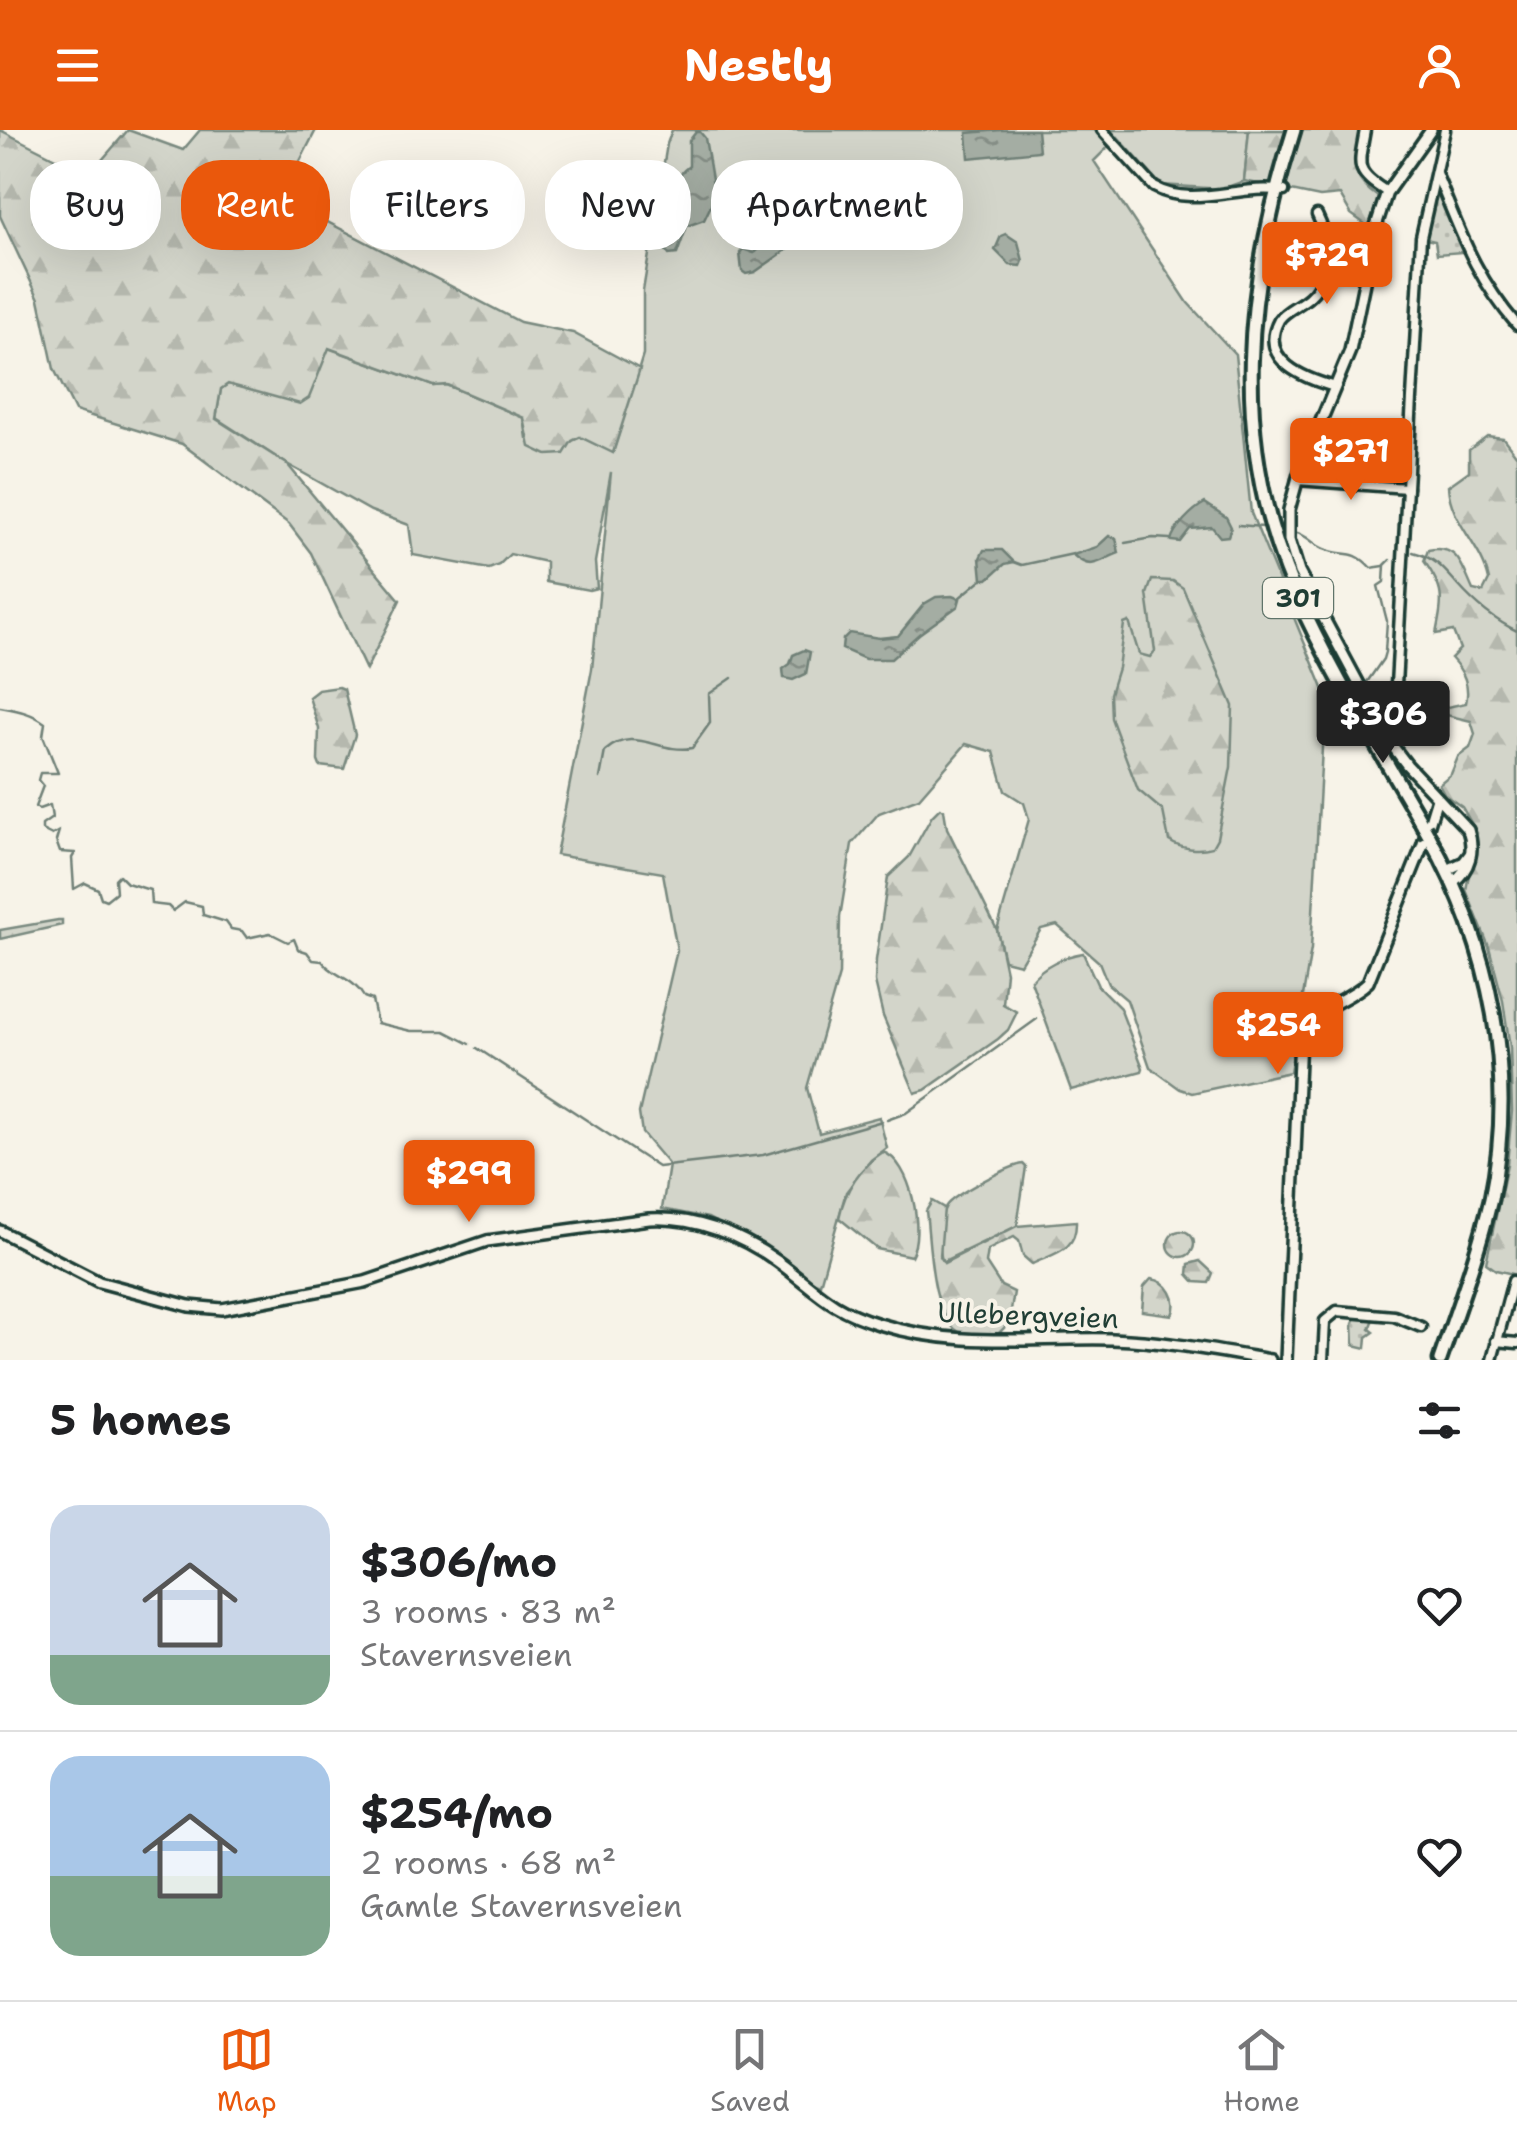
<!DOCTYPE html>
<meta charset="utf-8">
<style>
body{margin:0;font-family:"Shantell Sans",sans-serif;background:#f2f2f2;color:#202124;height:100vh;display:flex;flex-direction:column;font-size:38px;white-space:nowrap}
*{box-sizing:border-box;margin:0}
p{font-size:32px;color:#757577}
.icon{flex:none;width:55px;height:55px;fill:none;stroke:currentColor;stroke-width:2;stroke-linecap:round;stroke-linejoin:round}
.map{position:relative;height:1230px;overflow:hidden}
.side{display:flex;flex-direction:column;background:#fff;flex:1}
.side>*{flex:none}
.hud{position:absolute;left:30px;top:30px;width:1000px;height:90px;display:flex;gap:20px}
.price{position:absolute;translate:-50% -85px;padding:0 22px;border-radius:10px;background:#ea580c;color:#fff;font-size:32px;line-height:65px;filter:drop-shadow(0 2px 5px #0008)}
.price::after{content:'';position:absolute;left:50%;top:60px;width:30px;height:22px;margin-left:-15px;background:inherit;clip-path:polygon(0 0,100% 0,50% 100%)}
.price.on{background:#222;color:#fff}
ul{padding:0;list-style:none}
li{display:flex;align-items:center;gap:30px;height:250px;padding:0 50px}
li+li{border-top:2px solid #e0e0e0}
li span{display:grid;place-items:center;flex:none;width:280px;height:200px;border-radius:30px;color:#555}
li>.icon{margin-inline-start:auto}
span .icon{width:120px;height:120px;fill:#fffc;stroke-width:1}
li b{font-size:42px}
h2{display:flex;justify-content:space-between;align-items:center;height:120px;padding:0 50px;font-size:42px}
.tag{padding:0 35px;border-radius:40px;background:#fff;box-shadow:0 10px 40px #0002;font-size:35px;line-height:90px}
.tag.on{background:#ea580c;color:#fff}
header{display:flex;justify-content:space-between;align-items:center;height:130px;padding:0 50px;background:#ea580c;color:#fff;font-size:45px;font-weight:700}
.tabs{display:flex;justify-content:space-around;align-items:center;height:140px;border-top:2px solid #e0e0e0;background:#fff;font-size:28px;color:#757577}
.tabs a{display:grid;justify-items:center;gap:5px}
.tabs .on{color:#ea580c}
.map>svg:first-child{display:block}
.grass{fill:#d3d5ca;stroke:#79897f;stroke-width:2.5}
.forest{fill:url(#forest-firs);stroke:#79897f;stroke-width:2.5}
.park{fill:url(#park-dots);stroke:#79897f;stroke-width:2.5}
.water{fill:url(#water-ripples);stroke:#6f8077;stroke-width:2.5}
.lines{fill:none;stroke-linecap:round;stroke-linejoin:round}
.stream{stroke:#6f8077;stroke-width:2.5}
.minor-casing{stroke:#1f3d34;stroke-width:15}
.tertiary-casing{stroke:#1f3d34;stroke-width:16}
.primary-casing{stroke:#1f3d34;stroke-width:19}
.minor{stroke:#f7f3e8;stroke-width:8}
.tertiary{stroke:#f7f3e8;stroke-width:9}
.primary{stroke:#f7f3e8;stroke-width:11}
.primary-bridge-casing{stroke:#1f3d34;stroke-width:19;stroke-linecap:butt}
.primary-bridge{stroke:#f7f3e8;stroke-width:11}
.labels{text-anchor:middle;stroke-width:8;stroke-linejoin:round;paint-order:stroke}
.shield{fill:#f7f3e8;stroke:#60746a;stroke-width:2.5}
.shield-label{font-size:25px;font-weight:bold;fill:#1f3d34}
.street-label{font-size:28px;fill:#1f3d34;stroke:#f7f3e8}
</style>
<header><svg class="icon" aria-label="menu" viewBox="0 0 24 24"><path d="M4 6h16M4 12h16M4 18h16"/></svg>Nestly<svg class="icon" aria-label="person" viewBox="0 0 24 24"><circle cx="12" cy="8" r="4"/><path d="M4 21q1-7 8-7t8 7"/></svg></header>
<div class="map">
<svg width="1517" height="1230" viewBox="0 0 1517 1230">
<defs>
<pattern id="forest-firs" width="22" height="20" patternUnits="userSpaceOnUse" patternTransform="scale(2.5)"><rect width="22" height="20" fill="#d3d5ca"/><path d="M5 1l3.5 6h-7zM16 11l3.5 6h-7z" fill="#b5b8ae"/></pattern>
<pattern id="park-dots" width="8" height="8" patternUnits="userSpaceOnUse" patternTransform="scale(2.5)"><rect width="8" height="8" fill="#d3d5ca"/><path d="M2 2h.1M6 6h.1" fill="none" stroke="#b5b8ae" stroke-width="1.8" stroke-linecap="round"/></pattern>
<pattern id="water-ripples" width="26" height="14" patternUnits="userSpaceOnUse" patternTransform="scale(2.5)"><rect width="26" height="14" fill="#a4ada3"/><path d="M2 4q2-2 4 0t4 0M15 11q2-2 4 0t4 0" fill="none" stroke="#858e86"/></pattern>
</defs>
<rect width="100%" height="100%" fill="#f7f3e8"/>
<filter id="ink" filterUnits="userSpaceOnUse"><feTurbulence type="fractalNoise" baseFrequency=".01" numOctaves="2"/><feDisplacementMap in="SourceGraphic" scale="20" xChannelSelector="R" yChannelSelector="G"/><feConvolveMatrix kernelMatrix="1 2 1 2 8 2 1 2 1" color-interpolation-filters="sRGB"/></filter>
<g filter="url(#ink)">
<g class="grass">
<polygon points="672,0 1249,0 1244,51 1222,59 1161,55 1118,7 1094,31 1188,173 1235,224 1251,383 1325,563 1311,819 1290,942 1192,963 1180,959 1150,937 1127,870 1108,854 1099,832 1057,795 1041,799 1020,834 1004,830 997,800 1029,689 1024,673 1005,661 994,622 966,614 919,668 879,683 852,714 840,787 839,845 807,958 819,1003 879,987 887,1018 871,1030 846,1062 820,1154 807,1149 792,1134 708,1088 662,1079 669,1035 642,1003 639,983 677,820 663,743 556,725 592,539 611,342 595,432 597,458 589,460 546,452 546,432 510,424 499,435 489,439 413,425 409,395 371,381 287,334 216,288 221,259 228,254 244,258 328,218 433,256 446,255 524,288 527,308 572,311 581,307 613,322 643,225 643,161 667,14"/>
<path d="M1083,823L1098,856L1120,878L1143,938L1142,941L1071,960L1031,851C1042,836 1064,826 1083,823Z"/>
<path d="M1023,1034L1026,1037L1017,1096L942,1132C939,1118 938,1089 946,1076C953,1065 1009,1036 1023,1034Z"/>
</g>
<g class="forest">
<path d="M0,0L89,45L128,0L183,20L200,0H316L294,43C302,60 304,73 316,86L520,192L573,203L640,239L613,323L580,307L572,311L564,324L547,325L530,317L524,288L447,255L433,256L329,218L309,268L300,274L228,254L221,259L216,289L287,334L400,470L366,540L311,423L289,394L182,314L75,281L54,239L39,169L0,86Z"/>
<path d="M1249,0H1360C1356,33 1347,46 1378,67L1369,97L1351,84L1340,65L1320,67L1244,51Z"/>
<path d="M1487,306L1503,308L1517,326V1145L1496,1140L1486,1133L1507,1034L1512,981L1510,917L1503,871L1489,817L1466,760L1477,703L1462,677L1445,665L1439,654L1451,644L1458,627L1470,618L1475,604L1471,591L1446,585L1443,578L1466,573C1470,555 1464,542 1451,528L1460,519L1453,501L1436,504C1443,469 1445,460 1424,431L1428,420C1458,414 1462,436 1473,460L1483,462L1489,450C1482,416 1450,392 1448,356L1469,341V320Z"/>
<path d="M1152,450L1173,451L1183,458L1233,576L1231,637L1217,708L1212,717C1198,721 1181,719 1169,711L1163,681L1138,660L1111,588L1110,564L1118,538L1124,494L1129,492L1139,524L1150,527L1155,521L1147,464Z"/>
<polygon points="339,557 344,559 355,605 344,639 320,636 318,631 319,599 309,567 318,560"/>
<polygon points="940,678 944,680 947,698 997,800 1006,842 1003,874 1017,882 1008,900 998,909 925,960 915,963 883,886 875,852 876,830 888,747 909,727 932,686"/>
<polygon points="58,790 62,790 62,795 0,809 0,800"/>
<path d="M883,1022C911,1031 925,1102 911,1126L877,1119L839,1088C845,1060 858,1038 883,1022Z"/>
<path d="M932,1071L944,1078L940,1126L944,1133L1017,1096L1076,1091C1077,1121 1055,1123 1032,1134L1023,1126L1019,1111L1014,1107L988,1120L986,1133L1001,1156L1014,1162L1009,1193L998,1204C986,1205 970,1208 959,1202C930,1185 930,1111 926,1081Z"/>
<circle cx="1181" cy="1114" r="13"/>
<polygon points="1200,1131 1213,1143 1209,1153 1195,1152 1188,1144 1189,1134"/>
<path d="M1151,1149C1169,1151 1179,1170 1172,1185L1142,1181L1144,1157Z"/>
</g>
<g class="park">
<polygon points="1434,57 1437,57 1463,122 1437,124 1435,111 1426,109"/>
<polygon points="1356,1187 1374,1189 1370,1199 1374,1202 1367,1207 1366,1218 1354,1215 1353,1194"/>
</g>
<g class="water">
<polygon points="1001,0 1037,0 1039,21 969,28 967,3"/>
<path d="M696,2H700L705,8L715,67L704,90L687,96L677,124L669,125L663,116C667,103 672,91 672,77C673,57 673,48 689,36V11Z"/>
<path d="M766,70L777,75L785,92L788,119L755,142L746,144L742,141L740,123L743,119L754,123L758,120C757,103 750,83 766,70Z"/>
<polygon points="1006,104 1018,112 1023,131 1021,136 1010,135 995,120 1001,106"/>
<path d="M1205,373L1226,387L1231,397L1228,406L1220,407L1212,397L1190,399L1180,412L1171,411C1173,399 1193,379 1205,373Z"/>
<path d="M1109,406L1116,408L1119,423C1098,431 1092,442 1073,425L1097,417Z"/>
<polygon points="984,420 1002,420 1014,432 1005,434 988,449 982,449 980,428"/>
<polygon points="952,466 960,469 958,476 919,504 891,529 865,529 842,519 843,509 849,503 879,508 898,506 924,474 936,467"/>
<polygon points="804,520 810,522 806,544 793,550 784,548 783,539 790,534 793,525"/>
</g>
<g class="lines">
<g class="stream">
<polyline points="715,67 756,122"/>
<polyline points="1238,395 1263,397"/>
<path d="M1294,402C1308,405 1312,414 1324,419C1345,428 1352,417 1371,438L1384,436"/>
<polyline points="1125,413 1153,408 1170,409"/>
<path d="M1413,422C1436,428 1444,439 1458,455C1474,473 1496,491 1517,501"/>
<polyline points="1014,432 1022,435 1073,424"/>
<polyline points="959,468 982,449"/>
<polyline points="1365,555 1383,529 1385,522 1387,491 1378,456 1384,452 1385,435 1390,430"/>
<path d="M0,577C16,580 31,582 45,593L43,606L58,643H40L38,650L43,656L35,677L39,679L50,675L52,688L42,695V700L52,705L59,701L56,711L60,722L75,723L72,728L74,759L85,753L98,759L101,768L106,770L116,762L115,749L119,745L127,753L150,760L151,774L168,776L173,781L185,772L202,776L203,785L226,792L231,799L242,801L247,808L270,803L288,812L294,809L298,819L307,822L313,830L322,831C334,847 353,847 364,867L372,870L377,893L411,901H445L470,914"/>
<path d="M600,648L605,621C634,595 659,624 692,618L710,593L709,564L732,548"/>
<polyline points="477,918 658,1037 763,1025 882,991"/>
<polyline points="887,990 906,983 1037,889"/>
</g>
<g class="minor-casing">
<g id="minor">
<path d="M1102,0L1154,57C1194,79 1241,53 1284,61"/>
<path d="M1365,0C1359,36 1353,41 1387,62"/>
<path d="M1436,43C1461,103 1474,145 1517,195"/>
<path d="M1317,85C1329,108 1331,147 1310,166C1301,175 1285,180 1279,190C1257,231 1306,249 1335,257"/>
<polyline points="1297,350 1407,358"/>
<polyline points="1370,575 1386,566 1396,555 1421,107 1445,0"/>
<polyline points="1496,1211 1517,1213"/>
<polyline points="1323,1230 1325,1191 1337,1181 1394,1186 1421,1197"/>
<polyline points="1492,1230 1513,1151"/>
</g>
</g>
<g class="tertiary-casing">
<g id="tertiary">
<path d="M1431,0L1387,62L1375,99L1350,221L1299,344L1289,380V410L1299,442L1391,614L1407,635L1468,700C1475,720 1470,740 1453,752"/>
<polyline points="1447,740 1464,732 1470,724"/>
<path d="M0,1101L99,1152L189,1176L222,1179L365,1152L487,1111L649,1089C693,1086 741,1105 777,1131C817,1160 827,1178 879,1194C962,1219 1029,1207 1112,1209C1165,1211 1218,1221 1270,1230"/>
<path d="M1286,1230L1300,907C1312,876 1346,873 1368,852L1422,717L1437,668"/>
</g>
</g>
<g class="primary-casing">
<g id="primary">
<path d="M1294,0C1245,154 1229,310 1295,462C1331,543 1380,620 1424,697"/>
<path d="M1429,706C1491,817 1517,944 1491,1069C1478,1124 1458,1177 1440,1230"/>
</g>
</g>
<use href="#minor" class="minor"/>
<use href="#tertiary" class="tertiary"/>
<use href="#primary" class="primary"/>
<g class="primary-bridge-casing">
<polyline id="primary-bridge" points="1424,697 1429,706"/>
</g>
<use href="#primary-bridge" class="primary-bridge"/>
</g>
</g>
<g class="labels">
<rect class="shield" x="1263" y="448" width="70" height="40" rx="8"/>
<g class="shield-label">
<text x="1298" y="477">301</text>
</g>
<g class="street-label">
<text transform="translate(1028 1185) rotate(2)" y="10">Ullebergveien</text>
</g>
</g>
</svg>
<b class="price" style="left:1327px;top:177px">$729</b>
<b class="price" style="left:1351px;top:373px">$271</b>
<b class="price on" style="left:1383px;top:636px">$306</b>
<b class="price" style="left:1278px;top:947px">$254</b>
<b class="price" style="left:469px;top:1095px">$299</b>
<div class="hud">
<a class="tag">Buy</a>
<a class="tag on">Rent</a>
<a class="tag">Filters</a>
<a class="tag">New</a>
<a class="tag">Apartment</a>
</div>
</div>
<section class="side">
<h2>5 homes<svg class="icon" aria-label="filters" viewBox="0 0 24 24"><path d="M4 7h16M4 17h16"/><circle cx="9" cy="7" r="2"/><circle cx="15" cy="17" r="2"/></svg></h2>
<ul>
<li><span style="background:linear-gradient(#c9d6e8 75%,#7fa58c 0)"><svg class="icon" aria-label="home" viewBox="0 0 24 24"><path d="M3 11l9-7 9 7M6 9v11h12V9"/></svg></span><div><b>$306/mo</b><p>3 rooms · 83 m²</p><p>Stavernsveien</p></div><svg class="icon" aria-label="heart" viewBox="0 0 24 24"><path d="M12 20l-8-8c-3-5 5-10 8-4 3-6 11-1 8 4z"/></svg></li>
<li><span style="background:linear-gradient(#a9c7e8 60%,#7fa58c 0)"><svg class="icon" aria-label="home" viewBox="0 0 24 24"><path d="M3 11l9-7 9 7M6 9v11h12V9"/></svg></span><div><b>$254/mo</b><p>2 rooms · 68 m²</p><p>Gamle Stavernsveien</p></div><svg class="icon" aria-label="heart" viewBox="0 0 24 24"><path d="M12 20l-8-8c-3-5 5-10 8-4 3-6 11-1 8 4z"/></svg></li>
</ul>
</section>
<nav class="tabs">
<a class="on"><svg class="icon" aria-label="map" viewBox="0 0 24 24"><path d="M3 6l6-2 6 2 6-2v14l-6 2-6-2-6 2zM9 4v14M15 6v14"/></svg>Map</a>
<a><svg class="icon" aria-label="saved" viewBox="0 0 24 24"><path d="M7 4h10v16l-5-4-5 4z"/></svg>Saved</a>
<a><svg class="icon" aria-label="home" viewBox="0 0 24 24"><path d="M3 11l9-7 9 7M6 9v11h12V9"/></svg>Home</a>
</nav>
